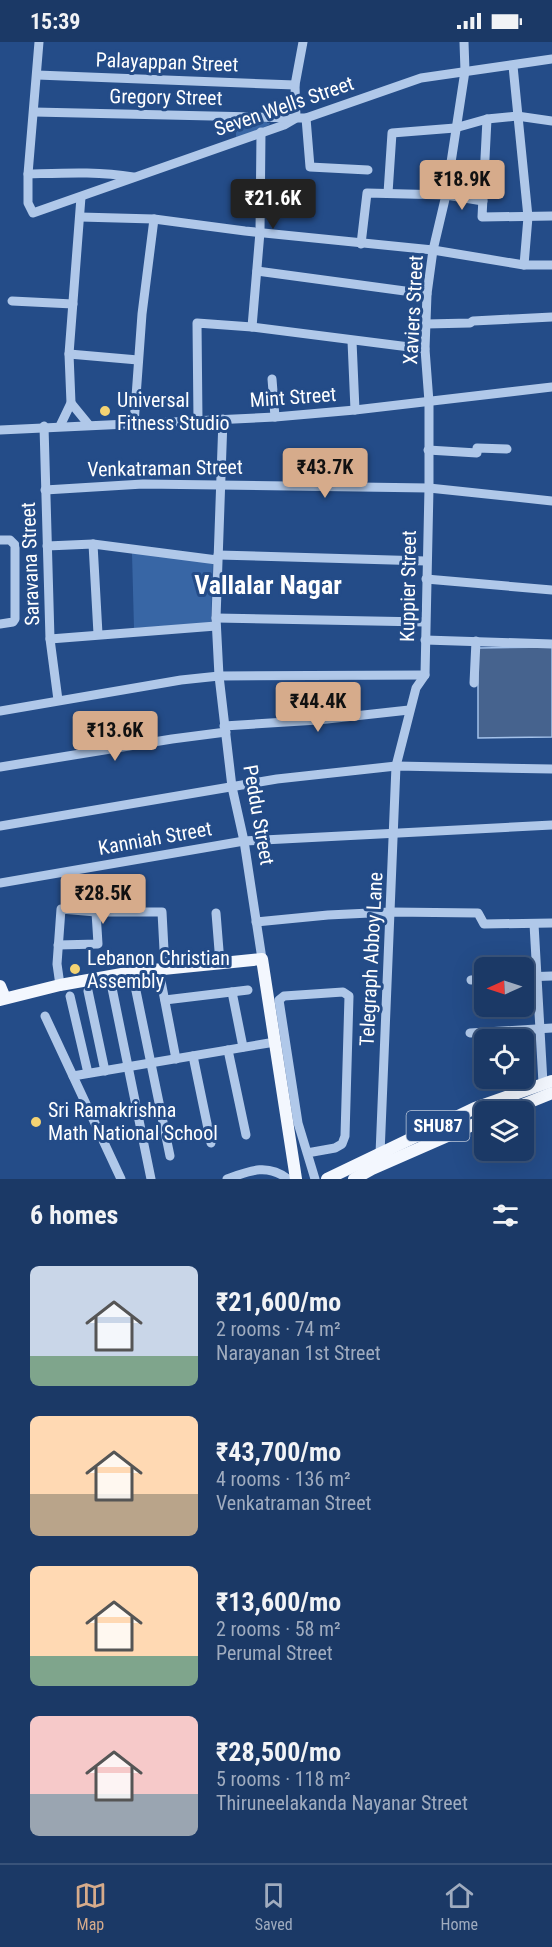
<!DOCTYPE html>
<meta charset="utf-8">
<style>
body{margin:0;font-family:"Roboto Condensed",sans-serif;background:#24406c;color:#f1f3f6;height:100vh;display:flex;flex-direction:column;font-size:22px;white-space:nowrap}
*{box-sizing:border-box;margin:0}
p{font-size:20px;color:#a0acbf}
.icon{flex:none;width:33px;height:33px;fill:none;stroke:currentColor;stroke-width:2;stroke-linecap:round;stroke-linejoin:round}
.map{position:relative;height:1137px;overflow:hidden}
.details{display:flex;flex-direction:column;background:#1b3966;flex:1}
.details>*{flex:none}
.needle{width:39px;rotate:267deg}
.buttons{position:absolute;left:474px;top:915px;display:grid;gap:12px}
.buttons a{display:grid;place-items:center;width:60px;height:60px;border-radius:9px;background:#1b3966;box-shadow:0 6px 24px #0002,0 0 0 2px #39537a;font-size:30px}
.price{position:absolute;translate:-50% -51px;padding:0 14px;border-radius:6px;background:#d6ab8b;color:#111;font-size:20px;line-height:39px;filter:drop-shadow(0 2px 3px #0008)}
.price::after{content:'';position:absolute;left:50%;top:36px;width:18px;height:14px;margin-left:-9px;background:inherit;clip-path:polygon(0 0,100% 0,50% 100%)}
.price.current{background:#222;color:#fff}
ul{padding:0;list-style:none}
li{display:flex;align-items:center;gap:18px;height:150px;padding:0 30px}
li span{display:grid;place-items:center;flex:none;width:168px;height:120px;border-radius:9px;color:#555}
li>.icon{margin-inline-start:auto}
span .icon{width:72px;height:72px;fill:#fffc;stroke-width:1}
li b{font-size:26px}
h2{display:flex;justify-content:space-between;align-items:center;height:72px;padding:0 30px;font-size:26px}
.status{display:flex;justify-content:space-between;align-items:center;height:42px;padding:0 30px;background:#1b3966;direction:ltr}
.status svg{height:16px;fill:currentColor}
.menu{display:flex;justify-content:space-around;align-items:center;height:84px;border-top:2px solid #39537a;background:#1b3966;font-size:16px;color:#a0acbf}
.menu a{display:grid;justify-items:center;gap:3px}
.menu .current{color:#d6ab8b}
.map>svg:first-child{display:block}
.green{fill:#3866a5}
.water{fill:#46638e;stroke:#a4c2ea;stroke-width:1.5}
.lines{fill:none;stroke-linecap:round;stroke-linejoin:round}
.minor{stroke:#b0c8e9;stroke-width:9}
.major{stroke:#f3f7fe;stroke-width:12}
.poi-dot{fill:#f4d373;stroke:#244c88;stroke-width:2}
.labels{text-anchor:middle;stroke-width:6;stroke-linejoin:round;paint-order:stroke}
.shield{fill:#244c88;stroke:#bdc9db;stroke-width:1.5}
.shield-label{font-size:18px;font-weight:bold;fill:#fff}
.street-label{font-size:20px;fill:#fff;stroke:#244c88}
.poi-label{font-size:20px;fill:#fff;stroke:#244c88;text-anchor:start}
.district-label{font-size:26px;font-weight:bold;fill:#fff;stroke:#244c88}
</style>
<div class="status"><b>15:39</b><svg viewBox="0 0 49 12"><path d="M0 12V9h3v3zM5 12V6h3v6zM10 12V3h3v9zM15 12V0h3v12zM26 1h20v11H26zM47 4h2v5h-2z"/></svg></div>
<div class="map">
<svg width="552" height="1137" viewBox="0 0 552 1137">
<rect width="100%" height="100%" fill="#244c88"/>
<g class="green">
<polygon points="229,77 267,78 267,81 270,81 269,83 236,97 236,86 229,86"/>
<polygon points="132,511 213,520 211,581 134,586"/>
</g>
<polygon class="water" points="552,605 552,695 478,696 478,606"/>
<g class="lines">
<g class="minor">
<polyline points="39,0 28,132 28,161 33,171 284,83 296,76 306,76 421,36 552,17"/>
<polyline points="513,24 528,175 524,223"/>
<polyline points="37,33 295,43"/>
<polyline points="34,70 296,76 295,43 303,0"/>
<polyline points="306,76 310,125 368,128"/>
<polyline points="487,77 482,175 552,174"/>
<path d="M28,132C64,131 98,129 133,135"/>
<polyline points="388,151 392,91 455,86 487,77 517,74 552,79"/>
<polyline points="80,175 154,177 245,189 433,208 524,223 552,223"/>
<polyline points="361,202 367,151 446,153 483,159"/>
<polyline points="257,229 427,252"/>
<polyline points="12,259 73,262"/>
<polyline points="426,282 470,281 473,279 552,275"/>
<polyline points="252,285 260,190 261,90"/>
<polyline points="352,299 355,368"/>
<polyline points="69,312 138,318"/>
<polyline points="272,337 275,375"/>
<polyline points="71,361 89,383"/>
<polyline points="223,377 216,576 219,634 232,745 244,799 262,917"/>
<polyline points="198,379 197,281 252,285 425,307"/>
<polyline points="134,382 142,272 154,177"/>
<polyline points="44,384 50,597 58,658"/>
<polyline points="60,384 71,361 69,312 81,155"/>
<polyline points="0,388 275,375 355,368 552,345"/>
<polyline points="428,408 477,411 477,406 507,407"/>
<polyline points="45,448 143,442 429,446 552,459"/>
<polyline points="0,498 10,498 15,503 15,577 13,580 0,582"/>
<polyline points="93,502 98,592"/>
<polyline points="47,504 93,502 217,518"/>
<polyline points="218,513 426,519"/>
<polyline points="426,537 552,548"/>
<polyline points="216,576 425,580"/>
<polyline points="50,597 216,584"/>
<polyline points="425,598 552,602"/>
<polyline points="474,641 476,599"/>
<polyline points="0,669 181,638 219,634 425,633"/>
<polyline points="224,684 318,678 409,668"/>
<polyline points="0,725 172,697 226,690"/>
<polyline points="0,784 277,737 396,724 552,727"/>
<polyline points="0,841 244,799 552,783"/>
<polyline points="216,871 220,921"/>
<polyline points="256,880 328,873 391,870 478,871 484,882 552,881"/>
<polyline points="534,882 543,1041"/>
<polyline points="58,903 98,902 96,870"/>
<polyline points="524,935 552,934"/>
<polyline points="471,938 484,937"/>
<polyline points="161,939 176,1017"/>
<polyline points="60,943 57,922 61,867 96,870 162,870 165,927"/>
<polyline points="135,944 170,1114"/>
<polyline points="112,946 151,1137"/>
<polyline points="88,949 105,1029"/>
<polyline points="232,950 243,1005"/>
<polyline points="70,954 88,1031"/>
<polyline points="165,958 248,948"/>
<polyline points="45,974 121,1137"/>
<polyline points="470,991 552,986"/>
<polyline points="228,1008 246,1093"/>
<polyline points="193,1014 211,1101"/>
<polyline points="73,1034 275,1000"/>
<polyline points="307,1111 335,1106 342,1102 345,1094 349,954 343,950 284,954 279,958 298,1081 315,1137"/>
<polyline points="380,1112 396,724 416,646 425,633 429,446 429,360 425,307 427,252 433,208 446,153 465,29 464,0"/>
<path d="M227,1137C249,1129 267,1121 288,1137"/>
</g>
<g class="major">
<polyline points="0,944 5,956"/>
<polyline points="0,958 60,943 133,930 262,917 296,1137"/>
<polyline points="505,1070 552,1051"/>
<polyline points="327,1137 475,1066 552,1039"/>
<polyline points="354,1137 372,1127 484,1078"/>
</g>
</g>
<g class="poi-dot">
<circle cx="105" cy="369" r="6"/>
<circle cx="75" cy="927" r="6"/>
<circle cx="36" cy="1080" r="6"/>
</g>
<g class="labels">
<rect class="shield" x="406.5" y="1069" width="63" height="30" rx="4.5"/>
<g class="shield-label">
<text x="438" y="1090">SHU87</text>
</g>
<g class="street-label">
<text transform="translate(167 20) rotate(2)" y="7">Palayappan Street</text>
<text transform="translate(166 55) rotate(1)" y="7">Gregory Street</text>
<text transform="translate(284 64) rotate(-19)" y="7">Seven Wells Street</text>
<text transform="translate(413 268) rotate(-87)" y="7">Xaviers Street</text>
<text transform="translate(293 355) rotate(-4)" y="7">Mint Street</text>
<text transform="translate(165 426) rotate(-1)" y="7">Venkatraman Street</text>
<text transform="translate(30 522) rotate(-92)" y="7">Saravana Street</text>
<text transform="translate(408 544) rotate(-89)" y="7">Kuppier Street</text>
<text transform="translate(259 773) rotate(80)" y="7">Peddu Street</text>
<text transform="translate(155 796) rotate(-10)" y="7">Kanniah Street</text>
<text transform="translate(371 917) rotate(-87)" y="7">Telegraph Abboy Lane</text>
</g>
<g class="poi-label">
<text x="117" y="365">Universal<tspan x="117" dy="23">Fitness Studio</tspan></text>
<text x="87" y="923">Lebanon Christian<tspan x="87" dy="23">Assembly</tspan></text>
<text x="48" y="1075">Sri Ramakrishna<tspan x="48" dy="23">Math National School</tspan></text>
</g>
<g class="district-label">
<text x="268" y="552">Vallalar Nagar</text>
</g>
</g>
</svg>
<div class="buttons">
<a><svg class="needle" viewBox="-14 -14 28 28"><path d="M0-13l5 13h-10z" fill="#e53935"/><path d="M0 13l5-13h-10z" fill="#a0acbf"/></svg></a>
<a><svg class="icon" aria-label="locate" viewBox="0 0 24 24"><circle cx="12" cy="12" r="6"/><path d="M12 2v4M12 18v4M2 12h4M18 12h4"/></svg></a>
<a><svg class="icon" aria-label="layers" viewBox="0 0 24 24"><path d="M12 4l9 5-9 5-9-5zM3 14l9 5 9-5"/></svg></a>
</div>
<b class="price" style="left:462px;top:169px">₹18.9K</b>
<b class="price current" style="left:273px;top:188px">₹21.6K</b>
<b class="price" style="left:325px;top:457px">₹43.7K</b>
<b class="price" style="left:318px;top:691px">₹44.4K</b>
<b class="price" style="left:115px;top:720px">₹13.6K</b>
<b class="price" style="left:103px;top:883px">₹28.5K</b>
</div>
<section class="details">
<h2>6 homes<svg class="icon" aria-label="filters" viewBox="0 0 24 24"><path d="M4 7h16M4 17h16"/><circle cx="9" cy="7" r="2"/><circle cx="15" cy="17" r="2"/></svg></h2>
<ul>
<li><span style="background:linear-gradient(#c9d6e8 75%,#7fa58c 0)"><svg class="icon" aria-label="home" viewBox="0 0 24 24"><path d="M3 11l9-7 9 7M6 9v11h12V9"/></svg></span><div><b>₹21,600/mo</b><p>2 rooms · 74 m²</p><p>Narayanan 1st Street</p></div></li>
<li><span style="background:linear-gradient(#ffd9b3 65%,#b9a48a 0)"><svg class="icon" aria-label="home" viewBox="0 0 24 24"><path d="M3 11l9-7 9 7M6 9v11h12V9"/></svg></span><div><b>₹43,700/mo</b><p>4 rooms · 136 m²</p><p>Venkatraman Street</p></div></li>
<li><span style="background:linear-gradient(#ffd9b3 75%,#7fa58c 0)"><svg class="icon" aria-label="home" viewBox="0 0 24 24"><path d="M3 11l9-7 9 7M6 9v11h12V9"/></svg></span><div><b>₹13,600/mo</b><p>2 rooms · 58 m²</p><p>Perumal Street</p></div></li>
<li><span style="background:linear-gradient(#f6c9c9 65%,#9aa5b1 0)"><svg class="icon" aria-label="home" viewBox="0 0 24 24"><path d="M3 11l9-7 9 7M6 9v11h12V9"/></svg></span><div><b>₹28,500/mo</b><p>5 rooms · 118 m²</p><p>Thiruneelakanda Nayanar Street</p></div></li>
</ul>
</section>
<nav class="menu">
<a class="current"><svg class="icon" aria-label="map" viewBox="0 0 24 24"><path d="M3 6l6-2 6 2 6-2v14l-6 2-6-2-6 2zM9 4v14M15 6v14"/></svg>Map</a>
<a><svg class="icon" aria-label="saved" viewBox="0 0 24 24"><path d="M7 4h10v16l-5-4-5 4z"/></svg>Saved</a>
<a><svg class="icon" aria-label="home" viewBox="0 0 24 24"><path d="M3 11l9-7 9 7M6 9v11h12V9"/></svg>Home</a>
</nav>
